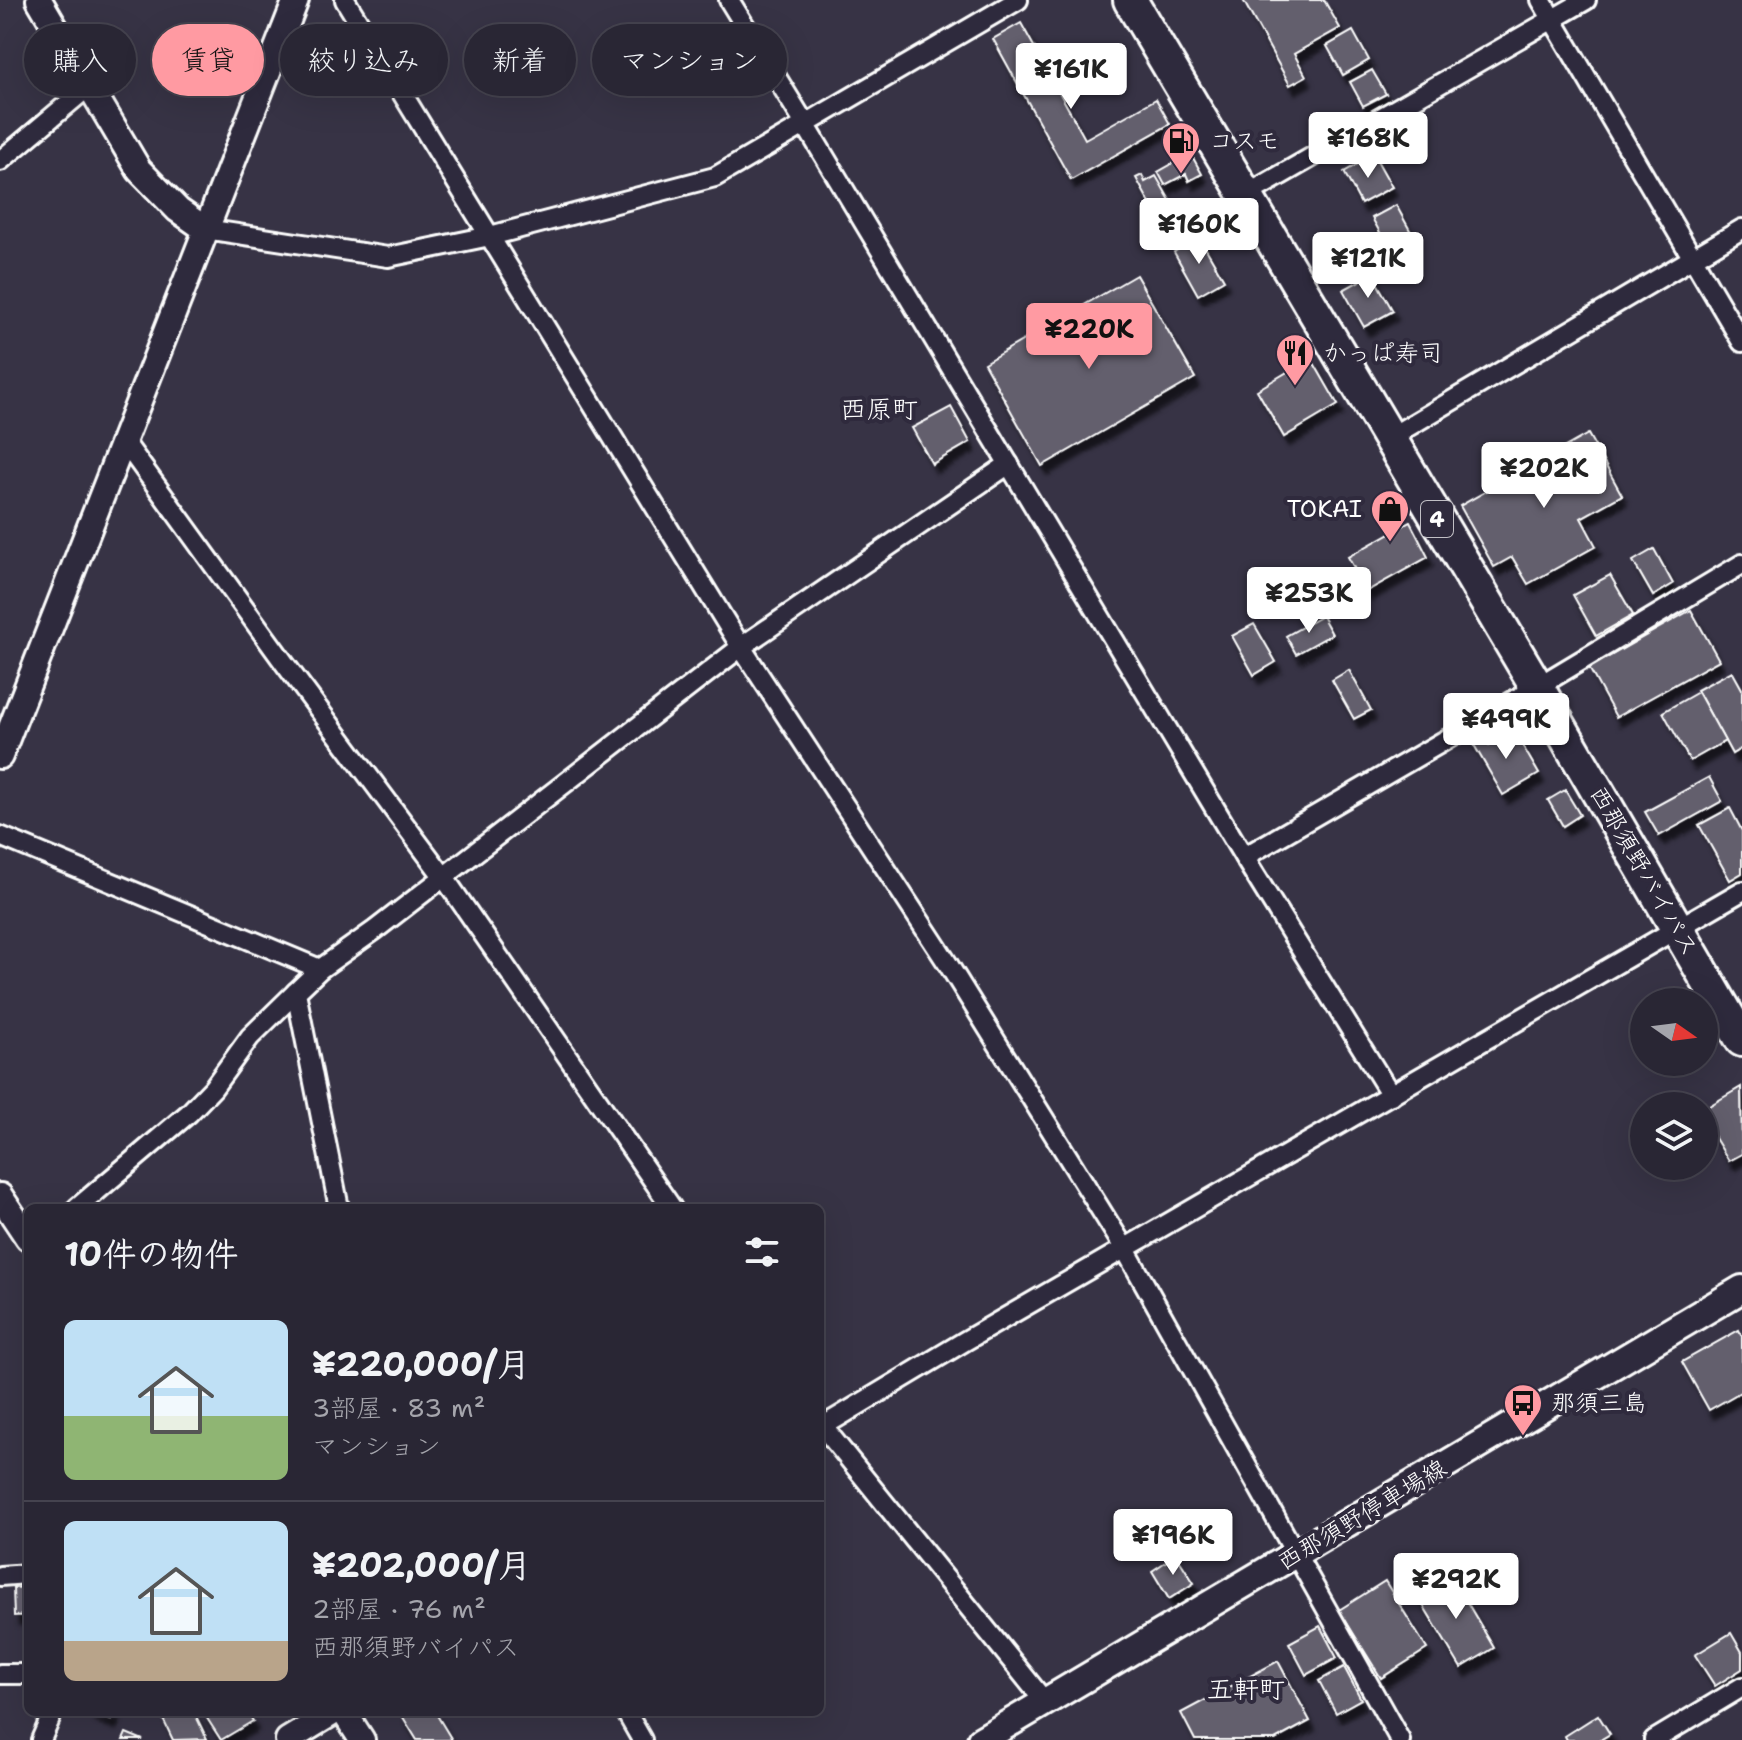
<!DOCTYPE html>
<html lang="ja">
<meta charset="utf-8">
<style>
body{margin:0;font-family:"Shantell Sans","Klee One",sans-serif;background:#312e3c;color:#f1f3f6;height:100vh;display:flex;flex-direction:column;font-size:30px;white-space:nowrap}
*{box-sizing:border-box;margin:0}
p{font-size:26px;color:#a5a5ac}
.icon{flex:none;width:44px;height:44px;fill:none;stroke:currentColor;stroke-width:2;stroke-linecap:round;stroke-linejoin:round}
.map{position:relative;flex:1;overflow:hidden}
.panel{position:absolute;left:24px;top:1204px;width:800px;height:512px;display:flex;flex-direction:column;background:#292634;border-radius:12px;box-shadow:0 8px 32px #0002,0 0 0 2px #45434f}
.panel>*{flex:none}
.hud{position:absolute;left:24px;top:24px;width:800px;height:72px;display:flex;gap:16px}
.needle{width:52px;rotate:104deg}
.buttons{position:absolute;left:1630px;top:988px;display:grid;gap:16px}
.buttons a{display:grid;place-items:center;width:88px;height:88px;border-radius:50%;background:#292634;box-shadow:0 8px 32px #0002,0 0 0 2px #45434f;font-size:40px}
.price{position:absolute;translate:-50% -68px;padding:0 18px;border-radius:8px;background:#fff;color:#222;font-size:26px;line-height:52px;filter:drop-shadow(0 2px 4px #0008)}
.price::after{content:'';position:absolute;left:50%;top:48px;width:24px;height:18px;margin-left:-12px;background:inherit;clip-path:polygon(0 0,100% 0,50% 100%)}
.price.current{background:#ff9aa2;color:#111}
ul{padding:0;list-style:none}
li{display:flex;align-items:center;gap:24px;height:200px;padding:0 40px}
li+li{border-top:2px solid #45434f}
li span{display:grid;place-items:center;flex:none;width:224px;height:160px;border-radius:12px;color:#555}
li>.icon{margin-inline-start:auto}
span .icon{width:96px;height:96px;fill:#fffc;stroke-width:1}
li b{font-size:34px}
h2{display:flex;justify-content:space-between;align-items:center;height:96px;padding:0 40px;font-size:34px}
.pill{padding:0 28px;border-radius:36px;background:#292634;box-shadow:0 8px 32px #0002,0 0 0 2px #45434f;font-size:28px;line-height:72px}
.pill.current{background:#ff9aa2;color:#111}
.map>svg:first-child{display:block}
.building{fill:#635f6d;stroke:#fff;stroke-width:2;filter:url(#shadow)}
.lines{fill:none;stroke-linecap:round;stroke-linejoin:round}
.minor-casing{stroke:#fff;stroke-width:24}
.tertiary-casing{stroke:#fff;stroke-width:30}
.secondary-casing{stroke:#fff;stroke-width:32}
.trunk-casing{stroke:#fff;stroke-width:38}
.minor{stroke:#2f2a3d;stroke-width:18}
.tertiary{stroke:#2f2a3d;stroke-width:24}
.secondary{stroke:#2f2a3d;stroke-width:26}
.trunk{stroke:#2f2a3d;stroke-width:32}
.labels{text-anchor:middle;stroke-width:8;stroke-linejoin:round;paint-order:stroke}
.shield{fill:#2f2a3d;stroke:#c1bfc5;stroke-width:2}
.shield-label{font-size:22px;font-weight:bold;fill:#fff}
.poi-label{font-size:24px;fill:#fff;stroke:#2f2a3d;text-anchor:start}
.street-label{font-size:24px;fill:#fff;stroke:#2f2a3d}
.neighbourhood-label{font-size:26px;fill:#fff;stroke:#2f2a3d}
</style>
<div class="map">
<svg width="1742" height="1740" viewBox="0 0 1742 1740">
<defs>
<filter id="shadow"><feDropShadow dx="5" dy="9" stdDeviation="2" flood-color="#0009"/></filter>
</defs>
<rect width="100%" height="100%" fill="#373345"/>
<filter id="ink" filterUnits="userSpaceOnUse"><feTurbulence type="fractalNoise" baseFrequency=".0125" numOctaves="2"/><feDisplacementMap in="SourceGraphic" scale="16" xChannelSelector="R" yChannelSelector="G"/><feConvolveMatrix kernelMatrix="1 2 1 2 8 2 1 2 1" color-interpolation-filters="sRGB"/></filter>
<g filter="url(#ink)">
<g class="building">
<polygon points="1243,0 1324,0 1340,28 1294,54 1306,76 1290,85"/>
<polygon points="1021,23 1085,139 1156,99 1170,124 1071,180 993,39"/>
<polygon points="1353,31 1369,60 1343,75 1327,46"/>
<polygon points="1372,70 1386,94 1363,106 1350,82"/>
<polygon points="1187,147 1202,174 1189,181 1186,174 1165,185 1158,172 1179,160 1175,154"/>
<polygon points="1374,155 1392,187 1361,204 1344,172"/>
<polygon points="1142,175 1145,182 1156,176 1171,202 1162,207 1172,225 1164,229 1136,178"/>
<polygon points="1396,205 1412,234 1388,247 1372,218"/>
<polygon points="1199,237 1224,280 1198,295 1174,252"/>
<polygon points="1372,274 1393,311 1364,327 1343,290"/>
<polygon points="1136,275 1195,378 1042,466 984,363"/>
<polygon points="1311,358 1338,405 1284,437 1257,390"/>
<polygon points="951,407 970,442 932,464 912,428"/>
<polygon points="1588,434 1622,495 1581,518 1596,546 1528,584 1512,557 1494,567 1460,506"/>
<polygon points="1410,522 1428,557 1367,591 1348,557"/>
<polygon points="1654,549 1673,584 1653,596 1633,561"/>
<polygon points="1610,575 1633,615 1596,636 1573,595"/>
<polygon points="1691,610 1719,660 1616,717 1589,668"/>
<polygon points="1322,616 1332,634 1296,654 1286,636"/>
<polygon points="1254,624 1276,662 1254,675 1232,636"/>
<polygon points="1349,670 1371,710 1354,719 1332,680"/>
<polygon points="1732,671 1742,689 1742,748 1732,754 1697,690"/>
<polygon points="1698,692 1725,741 1690,761 1663,712"/>
<polygon points="1514,731 1539,774 1503,795 1470,738 1482,732 1489,745"/>
<polygon points="1709,777 1722,801 1659,836 1645,812"/>
<polygon points="1565,790 1580,815 1563,826 1548,800"/>
<polygon points="1730,808 1742,831 1742,873 1730,880 1699,825"/>
<polygon points="1741,1087 1742,1154 1729,1161 1704,1120 1704,1109"/>
<polygon points="1739,1330 1742,1336 1742,1391 1709,1410 1682,1362"/>
<polygon points="1176,1555 1194,1583 1169,1599 1152,1571"/>
<polygon points="1451,1575 1494,1648 1461,1668 1417,1595"/>
<polygon points="1385,1581 1427,1649 1381,1678 1339,1610"/>
<polygon points="28,1587 28,1615 14,1616 13,1588"/>
<polygon points="1320,1626 1337,1658 1306,1675 1289,1643"/>
<polygon points="1731,1633 1742,1652 1742,1669 1715,1686 1695,1655"/>
<polygon points="1278,1661 1310,1721 1275,1740 1195,1740 1181,1713"/>
<polygon points="1344,1667 1361,1699 1336,1713 1319,1681"/>
<polygon points="90,1712 115,1712 111,1720"/>
<polygon points="172,1712 194,1712 207,1739 173,1740 162,1717"/>
<polygon points="203,1712 247,1712 253,1721 221,1740"/>
<polygon points="405,1712 435,1712 452,1740 417,1740 401,1714"/>
<polygon points="1598,1715 1610,1734 1600,1740 1567,1740 1565,1736"/>
<polygon points="126,1733 143,1740 123,1740"/>
</g>
<g class="lines">
<g class="minor-casing">
<g id="minor">
<polyline points="345,0 741,647 948,964 1125,1249 1400,1740"/>
<polyline points="729,0 805,124 1244,857 1391,1095"/>
<polyline points="1541,0 1742,342"/>
<polyline points="0,161 89,86"/>
<polyline points="1246,195 1586,0"/>
<polyline points="205,229 388,257 490,236 715,177 1018,0"/>
<polyline points="1389,438 1742,229"/>
<polyline points="123,440 285,664 443,876 672,1208"/>
<polyline points="0,836 320,969"/>
<polyline points="1244,857 1537,687 1742,564"/>
<polyline points="77,1208 189,1113 213,1088 250,1037 296,992"/>
<polyline points="339,1208 296,992 320,969 375,930 741,647 1009,464"/>
<polyline points="820,1423 1045,1702"/>
<polyline points="820,1428 965,1341 1742,891"/>
<polyline points="0,1576 28,1574"/>
<polyline points="0,1674 28,1674"/>
<polyline points="626,1712 642,1740"/>
<polyline points="41,1740 53,1712"/>
<polyline points="1654,1740 1742,1687"/>
</g>
</g>
<g class="tertiary-casing">
<g id="tertiary">
<polyline points="39,0 139,170 178,210 205,229"/>
<polyline points="0,756 296,0"/>
<polyline points="0,1196 28,1238"/>
<polyline points="344,1712 362,1740"/>
<polyline points="288,1740 334,1712"/>
</g>
</g>
<g class="secondary-casing">
<polyline id="secondary" points="981,1740 1742,1289"/>
</g>
<g class="trunk-casing">
<polyline id="trunk" points="1130,0 1537,687 1742,1040"/>
</g>
<use href="#minor" class="minor"/>
<use href="#tertiary" class="tertiary"/>
<use href="#secondary" class="secondary"/>
<use href="#trunk" class="trunk"/>
</g>
</g>
<defs>
<g id="fuel-pin" transform="scale(2)"><path d="M0 17L-7.5 6A9.5 9.5 0 1 1 7.5 6Z" fill="#ff9aa2" stroke="#2f2a3d"/><path d="M-5.5-6h7V0h2V4h1.3V-2.5L3-4.5l.8-.8L6-3V5H2.5V1h-1V6h-7ZM-4.2-4.7v3.2H.2V-4.7Z" fill="#111"/></g>
<g id="restaurant-pin" transform="scale(2)"><path d="M0 17L-7.5 6A9.5 9.5 0 1 1 7.5 6Z" fill="#ff9aa2" stroke="#2f2a3d"/><path d="M-5-6h1v4h1v-4h1v4h1v-4h1v5L-1.5 .5V6h-2V.5L-5-1ZM5-6V6H3V1.5H1.5Q1.5-4 5-6Z" fill="#111"/></g>
<g id="shop-pin" transform="scale(2)"><path d="M0 17L-7.5 6A9.5 9.5 0 1 1 7.5 6Z" fill="#ff9aa2" stroke="#2f2a3d"/><path d="M-5-2.5h2.3a2.7 3.5 0 0 1 5.4 0H5L5.5 6h-11ZM-1.5-2.5h3a1.5 2.3 0 0 0-3 0Z" fill="#111"/></g>
<g id="bus-pin" transform="scale(2)"><path d="M0 17L-7.5 6A9.5 9.5 0 1 1 7.5 6Z" fill="#ff9aa2" stroke="#2f2a3d"/><path d="M-5-6H5V4H4V6H2V4H-2V6H-4V4H-5ZM-3.5-4V0h7V-4ZM-3.5 1.2v1.5H-2V1.2ZM2 1.2v1.5H3.5V1.2Z" fill="#111"/></g>
</defs>
<g fill-rule="evenodd">
<use href="#fuel-pin" x="1181" y="141"/>
<use href="#restaurant-pin" x="1295" y="353"/>
<use href="#shop-pin" x="1390" y="509"/>
<use href="#bus-pin" x="1523" y="1403"/>
</g>
<g class="labels">
<rect class="shield" x="1421" y="501" width="32" height="36" rx="6"/>
<g class="shield-label">
<text x="1437" y="527">4</text>
</g>
<g class="poi-label">
<text x="1209" y="149">コスモ</text>
<text x="1323" y="361">かっぱ寿司</text>
<text x="1362" y="517" text-anchor="end">TOKAI</text>
<text x="1551" y="1411">那須三島</text>
</g>
<g class="street-label">
<text transform="translate(1644 871) rotate(60)" y="8">西那須野バイパス</text>
<text transform="translate(1362 1515) rotate(-31)" y="8">西那須野停車場線</text>
</g>
<g class="neighbourhood-label">
<text x="879" y="418">西原町</text>
<text x="1246" y="1698">五軒町</text>
</g>
</g>
</svg>
<div class="buttons">
<a><svg class="needle" viewBox="-14 -14 28 28"><path d="M0-13l5 13h-10z" fill="#e53935"/><path d="M0 13l5-13h-10z" fill="#a5a5ac"/></svg></a>
<a><svg class="icon" aria-label="layers" viewBox="0 0 24 24"><path d="M12 4l9 5-9 5-9-5zM3 14l9 5 9-5"/></svg></a>
</div>
<b class="price" style="left:1071px;top:111px">¥161K</b>
<b class="price" style="left:1368px;top:180px">¥168K</b>
<b class="price" style="left:1199px;top:266px">¥160K</b>
<b class="price" style="left:1368px;top:300px">¥121K</b>
<b class="price current" style="left:1089px;top:371px">¥220K</b>
<b class="price" style="left:1544px;top:510px">¥202K</b>
<b class="price" style="left:1309px;top:635px">¥253K</b>
<b class="price" style="left:1506px;top:761px">¥499K</b>
<b class="price" style="left:1173px;top:1577px">¥196K</b>
<b class="price" style="left:1456px;top:1621px">¥292K</b>
<div class="hud">
<a class="pill">購入</a>
<a class="pill current">賃貸</a>
<a class="pill">絞り込み</a>
<a class="pill">新着</a>
<a class="pill">マンション</a>
</div>
<section class="panel">
<h2>10件の物件<svg class="icon" aria-label="filters" viewBox="0 0 24 24"><path d="M4 7h16M4 17h16"/><circle cx="9" cy="7" r="2"/><circle cx="15" cy="17" r="2"/></svg></h2>
<ul>
<li><span style="background:linear-gradient(#bfe0f5 60%,#8fb573 0)"><svg class="icon" aria-label="home" viewBox="0 0 24 24"><path d="M3 11l9-7 9 7M6 9v11h12V9"/></svg></span><div><b>¥220,000/月</b><p>3部屋 · 83 m²</p><p>マンション</p></div></li>
<li><span style="background:linear-gradient(#bfe0f5 75%,#b9a48a 0)"><svg class="icon" aria-label="home" viewBox="0 0 24 24"><path d="M3 11l9-7 9 7M6 9v11h12V9"/></svg></span><div><b>¥202,000/月</b><p>2部屋 · 76 m²</p><p>西那須野バイパス</p></div></li>
</ul>
</section>
</div>
